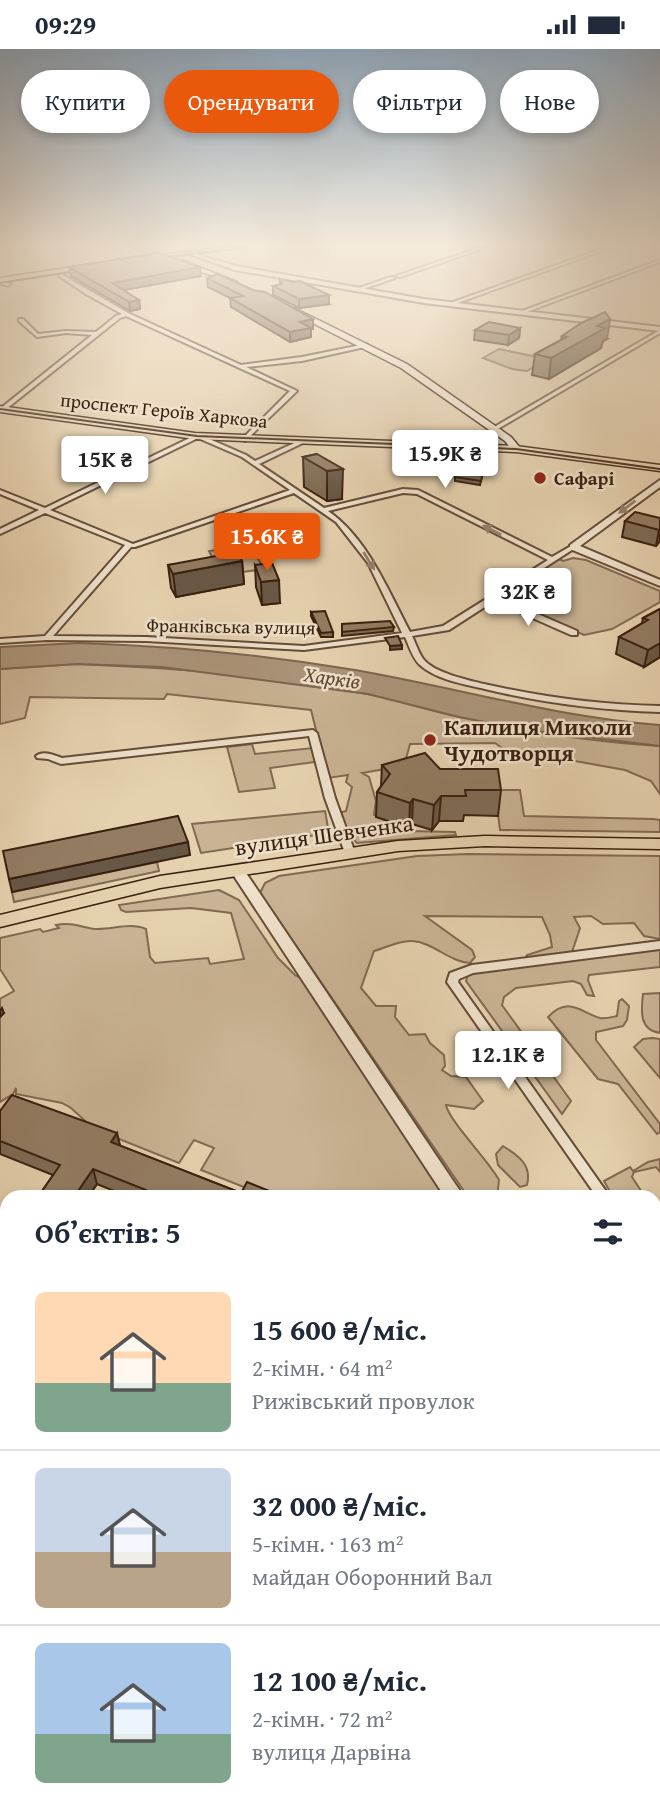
<!DOCTYPE html>
<html lang="uk">
<meta charset="utf-8">
<style>
body{margin:0;font-family:"Gentium Book Plus",serif;background:#f2f2f3;color:#1f2937;height:100vh;display:flex;flex-direction:column;font-size:26px;white-space:nowrap}
*{box-sizing:border-box;margin:0}
p{font-size:23px;color:#747a83}
.icon{flex:none;width:38px;height:38px;fill:none;stroke:currentColor;stroke-width:2;stroke-linecap:round;stroke-linejoin:round}
.map{position:relative;flex:1;overflow:hidden}
.sheet{position:absolute;left:0px;top:1141px;width:662px;height:625px;display:flex;flex-direction:column;background:#fff;border-radius:21px 21px 0 0;box-shadow:0 4px 10px #0003}
.sheet>*{flex:none}
.guide{position:absolute;left:21px;top:21px;width:620px;height:63px;display:flex;gap:14px}
.price{position:absolute;translate:-50% -60px;padding:0 16px;border-radius:7px;background:#fff;color:#222;font-size:23px;line-height:46px;filter:drop-shadow(0 2px 4px #0008)}
.price::after{content:'';position:absolute;left:50%;top:42px;width:21px;height:16px;margin-left:-10px;background:inherit;clip-path:polygon(0 0,100% 0,50% 100%)}
.price.current{background:#ea580c;color:#fff}
ul{padding:0;list-style:none}
li{display:flex;align-items:center;gap:21px;height:175px;padding:0 35px}
li+li{border-top:2px solid #e0e1e3}
li span{display:grid;place-items:center;flex:none;width:196px;height:140px;border-radius:10px;color:#555}
li>.icon{margin-inline-start:auto}
span .icon{width:84px;height:84px;fill:#fffc;stroke-width:1}
li b{font-size:30px}
h2{display:flex;justify-content:space-between;align-items:center;height:84px;padding:0 35px;font-size:30px}
.tag{padding:0 24px;border-radius:32px;background:#fff;box-shadow:0 4px 10px #0003;font-size:24px;line-height:63px}
.tag.current{background:#ea580c;color:#fff}
.status{display:flex;justify-content:space-between;align-items:center;height:49px;padding:0 35px;background:#fff;direction:ltr}
.status svg{height:19px;fill:currentColor}
.map>svg:first-child{display:block}
.green{fill:#c9b394;stroke:#816952;stroke-width:2}
.water{fill:#ab9479;stroke:#7d654f;stroke-width:2}
.lines{fill:none;stroke-linecap:round;stroke-linejoin:round}
.minor-casing{stroke:#644c37;stroke-width:4}
.tertiary-casing{stroke:#644c37;stroke-width:4}
.secondary-casing{stroke:#391f0f;stroke-width:3}
.primary-casing{stroke:#391f0f;stroke-width:3}
.minor{fill:#efe1cb;fill-rule:evenodd}
.tertiary{fill:#efe1cb;fill-rule:evenodd}
.secondary{fill:#efe1cb;fill-rule:evenodd}
.primary{fill:#e6d1af;fill-rule:evenodd}
.tram{stroke:#391f0f;stroke-width:2}
.wall{fill:#7e6b54;stroke:#391f0f;stroke-width:2}
.shaded-wall{fill:#675745;stroke:#391f0f;stroke-width:2}
.building{fill:#937c62;stroke:#391f0f;stroke-width:2}
.oneway{fill:#94806d}
.poi-dot{fill:#8f2418;stroke:#efe1cb;stroke-width:2.5}
.labels{text-anchor:middle;stroke-width:5;stroke-linejoin:round;paint-order:stroke}
.far-street-label{font-size:19px;fill:#391f0f;stroke:#efe1cb}
.far-poi-label{font-size:19px;font-weight:bold;fill:#391f0f;stroke:#efe1cb;text-anchor:start}
.far-water-label{font-size:21px;font-style:italic;fill:#614834;stroke:#efe1cb}
.poi-label{font-size:23px;font-weight:bold;fill:#391f0f;stroke:#efe1cb;text-anchor:start}
.street-label{font-size:23px;fill:#391f0f;stroke:#efe1cb}
</style>
<div class="status"><b>09:29</b><svg viewBox="0 0 49 12"><path d="M0 12V9h3v3zM5 12V6h3v6zM10 12V3h3v9zM15 12V0h3v12zM26 1h20v11H26zM47 4h2v5h-2z"/></svg></div>
<div class="map">
<svg width="660" height="1765" viewBox="0 0 660 1765">
<rect width="100%" height="100%" fill="#e6d1af"/>
<filter id="stains"><feTurbulence type="fractalNoise" baseFrequency=".00286" numOctaves="4"/><feColorMatrix values="0 0 0 0 .2 0 0 0 0 .09 0 0 0 0 .02 0 0 0 .5 -.17"/></filter>
<radialGradient id="worn" r=".72"><stop offset=".6" stop-color="#630" stop-opacity="0"/><stop offset="1" stop-color="#630" stop-opacity=".3"/></radialGradient>
<g class="green">
<polygon points="499,300 547,310 527,322 512,320 483,309"/>
<polygon points="251,497 264,520 221,526 209,502"/>
<polygon points="573,509 586,511 660,542 660,553 612,580 584,586 502,549 538,525 547,522 548,517 559,510 563,512"/>
<path d="M77,615C174,619 272,626 367,645C399,651 429,662 460,668C525,682 593,693 660,697V745L651,732L625,721L502,699L495,694L410,695L406,710L391,719L362,724L369,728L376,752L374,766L407,781H345L339,764L346,762L352,738L346,733L348,726L328,729L311,661L167,645L164,650L30,648L25,669L0,675V620Z"/>
<polygon points="252,695 255,705 313,699 315,713 270,719 275,739 239,743 227,698"/>
<polygon points="495,741 520,741 524,767 653,770 660,771 660,783 500,781"/>
<polygon points="325,762 329,784 201,804 192,775"/>
<polygon points="408,782 455,783 456,786 357,794 350,787"/>
<path d="M468,805L660,807V890L644,887L634,874L603,875L591,867L574,868L580,879L572,903L565,906L525,910L527,906L552,898L550,886L542,868L425,867L472,901L475,908L470,914C449,913 433,893 412,892C400,891 385,899 374,902L361,939L376,957H396L395,968L409,986L425,985L430,994L444,1006L445,1017L442,1021L451,1027L466,1028L483,1052L474,1060L446,1056C449,1072 489,1112 499,1131L497,1148H468L260,844L265,834L279,827L417,807Z"/>
<polygon points="157,813 159,822 14,853 12,843"/>
<path d="M219,841L239,851L278,909L295,926L313,936L455,1148H269L201,1121L214,1099L194,1091L179,1114L94,1080L71,1059L62,1054L16,1045V1039L13,1045L0,1053V968L4,964L0,962V950L14,942L0,920V889L40,880L43,883L59,879L56,876C71,873 81,878 95,880C112,881 130,873 146,880L150,908L155,914L208,909L210,915L244,910L231,864L191,859L126,863L121,861L119,856Z"/>
<polygon points="660,900 660,918 589,926 588,931 594,947 587,946 581,935 573,932 516,939 504,948 502,956 571,1052 562,1065 466,932 469,923 480,920"/>
<path d="M660,944V984C639,981 641,962 643,945Z"/>
<path d="M622,950L629,957L627,971L623,977L596,983V991L660,1075V1083L657,1085L618,1035L598,1030L548,968C569,946 581,964 600,969C605,970 612,968 617,967L619,952Z"/>
<polygon points="652,989 660,990 660,1029 634,998 643,990"/>
<path d="M503,1097C519,1107 532,1116 527,1136L520,1138L498,1116L496,1105Z"/>
<polygon points="660,1110 660,1123 656,1118 634,1123 632,1128 645,1148 613,1148 604,1132 630,1118 633,1122 648,1113"/>
<polygon points="7,1195 7,1365 0,1362 0,1205"/>
<polygon points="654,1458 660,1472 660,1605 654,1602"/>
<polygon points="0,1647 7,1651 7,1759 37,1759 28,1765 0,1765"/>
</g>
<path class="water" d="M79,594C169,597 267,606 355,621C458,639 556,668 660,676V697L527,681L459,668L368,645L162,618L77,615L0,620V598Z"/>
<g class="lines">
<g class="minor-casing">
<g id="minor">
<polygon points="482,198 487,198 400,228 396,227"/>
<polygon points="607,198 612,198 449,257 445,256"/>
<polygon points="660,211 660,213 521,265 517,264"/>
<polygon points="61,225 128,264 241,316 302,308 366,295 369,297 302,312 246,318 297,342 245,392 243,391 243,389 290,342 126,267 120,269 5,361 1,361 1,359 92,286 66,284 37,288 19,272 19,270 23,270 38,285 66,282 96,283 116,267 122,265 86,245 59,227"/>
<polygon points="391,228 395,229 357,242 353,241"/>
<polygon points="660,281 660,284 496,381 491,380"/>
<path d="M198,385L246,406L255,412L301,391H305V393L259,415L324,459L403,440L418,441L552,508L571,497H575V499L499,548L577,582V586H571L494,552L449,581L412,587C416,595 419,605 424,611C435,624 468,631 484,635C542,648 600,656 660,657V663C600,661 543,654 485,640C464,635 437,631 420,616C413,610 409,597 405,588L304,601L146,592L47,591L0,594V590L45,587L125,496L45,464L0,485V480L39,461L0,445V441L45,459ZM198,389L242,408L290,441L133,495L50,461ZM294,444L336,473L368,514L402,584L304,597L146,588L53,587L131,498H135ZM403,444L417,445L548,511L443,577L410,583C388,541 367,489 328,462Z"/>
<path d="M313,681L317,684L335,749L355,804L353,806H347L345,804L325,749L309,687L61,715L48,710L37,709L36,707C43,701 54,706 62,709Z"/>
<polygon points="660,892 660,900 473,924 459,930 458,933 610,1148 597,1148 447,933 450,924 472,916"/>
<polygon points="654,1215 660,1218 660,1235 654,1233"/>
<polygon points="654,1441 660,1444 660,1469 654,1467"/>
<polygon points="54,1759 79,1759 77,1765 52,1765"/>
<polygon points="350,1759 369,1759 371,1765 352,1765"/>
</g>
</g>
<g class="tertiary-casing">
<g id="tertiary">
<polygon points="134,198 141,198 162,206 157,207"/>
<polygon points="189,203 236,217 424,250 660,278 660,282 424,254 235,221 189,205"/>
<polygon points="660,431 660,438 580,497 660,531 660,537 570,500 570,496"/>
<polygon points="237,817 242,818 464,1148 445,1148 232,824 230,821 232,818"/>
<polygon points="660,1339 660,1361 654,1364 654,1341"/>
</g>
</g>
<g class="secondary-casing">
<g id="secondary">
<polygon points="181,211 237,233 238,234 233,235 179,214"/>
<polygon points="0,231 10,234 11,235 8,237 0,235"/>
<polygon points="294,259 407,315 511,388 521,400 513,402 505,392 401,319 291,263"/>
</g>
</g>
<g class="primary-casing">
<g id="primary">
<polygon points="227,198 246,198 142,211 138,209"/>
<polygon points="93,215 90,219 0,233 0,229"/>
<polygon points="0,357 195,384 516,397 660,416 660,422 516,403 195,390 0,363"/>
<polygon points="485,787 660,790 660,800 485,797 398,802 160,839 0,878 0,866 160,827 398,792"/>
</g>
</g>
<use href="#minor" class="minor"/>
<use href="#tertiary" class="tertiary"/>
<use href="#secondary" class="secondary"/>
<use href="#primary" class="primary"/>
<g class="tram">
<polyline points="149,210 245,198"/>
<polyline points="0,234 90,220"/>
<polyline points="0,360 197,387 516,400 660,420"/>
</g>
</g>
<g class="wall">
<polygon points="69,218 201,227 123,241 139,251 140,260 130,262 71,227"/>
<polygon points="207,229 313,270 313,280 311,280 311,288 290,293 231,258 230,249 208,238"/>
<polygon points="280,230 329,255 299,259 273,246 273,237 280,236"/>
<polygon points="520,279 519,289 508,296 474,291 475,281"/>
<polygon points="562,287 607,290 603,292 601,299 549,330 532,326 535,305 561,291"/>
<polygon points="317,405 342,450 327,452 304,438 303,408"/>
<polygon points="484,418 480,436 455,432 455,428"/>
<polygon points="660,469 660,492 656,497 622,488 625,472"/>
<polygon points="242,512 244,535 176,548 171,539 168,516"/>
<polygon points="255,516 280,554 262,556 256,538"/>
<polygon points="660,560 660,608 644,618 616,605 619,588 642,574 643,569"/>
<polygon points="311,563 333,583 333,588 321,588 311,567"/>
<polygon points="342,575 394,578 393,582 342,587"/>
<polygon points="382,716 440,720 501,741 498,767 464,766 463,772 439,772 432,781 412,775 409,779 376,768 377,743 381,737"/>
<polygon points="0,1062 120,1097 241,1144 277,1148 129,1148 97,1135 88,1148 38,1148 53,1126 0,1105"/>
<polygon points="0,1528 7,1532 7,1607 0,1603"/>
<polygon points="7,1613 7,1651 0,1647 0,1626"/>
</g>
<g class="shaded-wall">
<polygon points="200,218 201,227 113,243 112,234"/>
<polygon points="329,246 329,255 299,259 299,250"/>
<polygon points="139,251 140,260 130,262 129,253"/>
<polygon points="313,270 313,280 311,280 311,288 290,293 290,283 300,273"/>
<polygon points="610,270 607,290 603,292 601,299 549,330 551,309 597,277"/>
<polygon points="520,279 519,289 508,296 509,286"/>
<polygon points="343,420 342,450 327,452 327,422"/>
<polygon points="660,480 660,492 656,497 659,481"/>
<polygon points="242,512 244,535 176,548 173,525"/>
<polygon points="279,531 280,554 262,556 261,533"/>
<polygon points="660,594 660,608 644,618 648,601"/>
<polygon points="402,596 402,600 390,601 390,597"/>
<polygon points="441,747 439,772 432,781 434,756"/>
<polygon points="413,750 412,775 409,779 410,754"/>
<polygon points="188,793 190,806 12,843 9,830"/>
<polygon points="2,959 4,964 0,968 0,962"/>
<polygon points="117,1084 121,1100 111,1093"/>
<polygon points="93,1120 97,1135 88,1148 74,1148"/>
<polygon points="3,1166 7,1177 7,1186 0,1196 0,1170"/>
</g>
<g class="building">
<polygon points="158,204 200,218 112,234 139,251 129,253 69,218"/>
<polygon points="218,225 253,241 265,243 313,270 300,273 311,279 290,283 230,249 243,247 207,229"/>
<polygon points="280,230 293,233 300,232 329,246 299,250 273,237 282,235"/>
<polygon points="605,263 610,270 597,277 605,279 551,309 535,305 567,288 562,287 581,274"/>
<polygon points="489,273 520,279 509,286 475,281"/>
<polygon points="317,405 343,420 327,422 303,408"/>
<polygon points="461,417 484,418 481,432 455,428"/>
<polygon points="635,463 660,469 660,480 659,481 625,472"/>
<polygon points="237,503 242,512 173,525 168,516"/>
<polygon points="272,514 279,531 261,533 255,516"/>
<polygon points="660,560 660,594 648,601 619,588 648,571 643,569"/>
<polygon points="325,562 333,583 321,584 311,563"/>
<polygon points="390,572 394,578 342,583 342,575"/>
<polygon points="398,587 402,596 390,597 385,589"/>
<polygon points="425,704 440,720 498,720 501,741 465,741 466,747 441,747 434,756 413,750 410,754 377,743 390,725 382,716"/>
<polygon points="178,767 188,793 9,830 3,802"/>
<polygon points="12,1046 117,1084 111,1093 241,1144 247,1133 277,1145 276,1148 142,1148 146,1141 93,1120 74,1148 38,1148 60,1116 0,1092 0,1062"/>
<polygon points="0,1528 7,1532 7,1603 0,1599"/>
<polygon points="7,1613 7,1647 0,1643 0,1626"/>
</g>
<defs><path id="oneway-solid" d="M-6-.8H1V-3.2L6.5 0L1 3.2V.8H-6Z" transform="scale(1.75)"/></defs>
<g class="oneway">
<use href="#oneway-solid" transform="translate(627 458) rotate(143)"/>
<use href="#oneway-solid" transform="translate(492 481) rotate(-153)"/>
<use href="#oneway-solid" transform="translate(369 512) rotate(58)"/>
</g>
<linearGradient id="sky" x2="0" y2="1"><stop stop-color="#8fa7bc"/><stop offset="0.44" stop-color="#f4eadb"/><stop offset="1" stop-color="#f4eadb" stop-opacity="0"/></linearGradient>
<rect width="660" height="445" fill="url(#sky)"/>
<g class="poi-dot">
<circle cx="540" cy="429" r="7"/>
<circle cx="430" cy="691" r="7"/>
</g>
<g class="labels">
<g class="far-street-label">
<text transform="translate(164 361) rotate(6)" y="7">проспект Героїв Харкова</text>
<text transform="translate(231 577) rotate(1)" y="7">Франківська вулиця</text>
</g>
<g class="far-poi-label">
<text x="554" y="436">Сафарі</text>
</g>
<g class="far-water-label">
<text transform="translate(332 629) rotate(8)" y="7">Харків</text>
</g>
<g class="poi-label">
<text x="444" y="686">Каплиця Миколи<tspan x="444" dy="26">Чудотворця</tspan></text>
</g>
<g class="street-label">
<text transform="translate(324 786) rotate(-8)" y="8">вулиця Шевченка</text>
</g>
</g>
<rect width="100%" height="100%" filter="url(#stains)"/>
<rect width="100%" height="100%" fill="url(#worn)"/>
</svg>
<b class="price" style="left:445px;top:441px">15.9K ₴</b>
<b class="price" style="left:105px;top:447px">15K ₴</b>
<b class="price current" style="left:267px;top:524px">15.6K ₴</b>
<b class="price" style="left:528px;top:579px">32K ₴</b>
<b class="price" style="left:508px;top:1042px">12.1K ₴</b>
<div class="guide">
<a class="tag">Купити</a>
<a class="tag current">Орендувати</a>
<a class="tag">Фільтри</a>
<a class="tag">Нове</a>
</div>
<section class="sheet">
<h2>Об’єктів: 5<svg class="icon" aria-label="filters" viewBox="0 0 24 24"><path d="M4 7h16M4 17h16"/><circle cx="9" cy="7" r="2"/><circle cx="15" cy="17" r="2"/></svg></h2>
<ul>
<li><span style="background:linear-gradient(#ffd9b3 65%,#7fa58c 0)"><svg class="icon" aria-label="home" viewBox="0 0 24 24"><path d="M3 11l9-7 9 7M6 9v11h12V9"/></svg></span><div><b>15 600 ₴/міс.</b><p>2-кімн. · 64 m²</p><p>Рижівський провулок</p></div></li>
<li><span style="background:linear-gradient(#c9d6e8 60%,#b9a48a 0)"><svg class="icon" aria-label="home" viewBox="0 0 24 24"><path d="M3 11l9-7 9 7M6 9v11h12V9"/></svg></span><div><b>32 000 ₴/міс.</b><p>5-кімн. · 163 m²</p><p>майдан Оборонний Вал</p></div></li>
<li><span style="background:linear-gradient(#a9c7e8 65%,#7fa58c 0)"><svg class="icon" aria-label="home" viewBox="0 0 24 24"><path d="M3 11l9-7 9 7M6 9v11h12V9"/></svg></span><div><b>12 100 ₴/міс.</b><p>2-кімн. · 72 m²</p><p>вулиця Дарвіна</p></div></li>
</ul>
</section>
</div>
